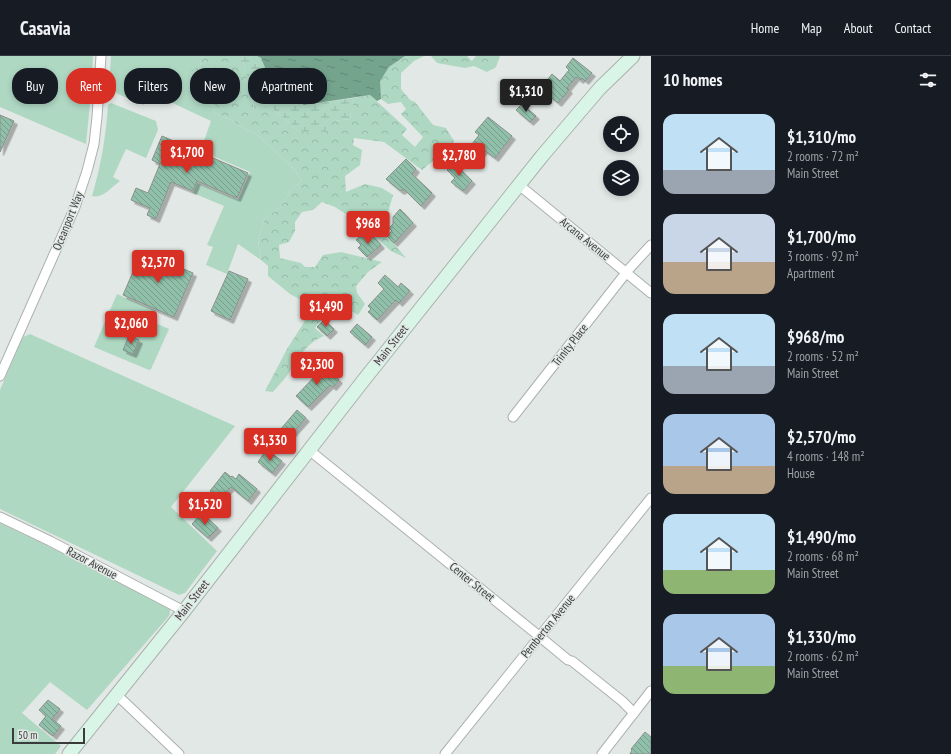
<!DOCTYPE html>
<meta charset="utf-8">
<style>
body{margin:0;font-family:"PT Sans Narrow",sans-serif;background:#242831;color:#f1f3f6;height:100vh;display:flex;flex-direction:column;font-size:15px;white-space:nowrap}
*{box-sizing:border-box;margin:0}
p{font-size:13px;color:#9ea1a6}
.icon{flex:none;width:22px;height:22px;fill:none;stroke:currentColor;stroke-width:2;stroke-linecap:round;stroke-linejoin:round}
.map{position:relative;flex:1;overflow:hidden}
.sheet{display:flex;flex-direction:column;background:#171b24;width:300px}
.sheet>*{flex:none}
.guide{position:absolute;left:12px;top:12px;width:380px;height:36px;display:flex;gap:8px}
.fabs{position:absolute;left:603px;top:60px;display:grid;gap:8px}
.fabs a{display:grid;place-items:center;width:36px;height:36px;border-radius:50%;background:#171b24;box-shadow:0 2px 6px #0003;font-size:20px}
.scale{position:absolute;left:12px;bottom:10px;width:73px;box-sizing:border-box;padding-left:4px;border:2px solid #3a3c3b;border-top:0;font-size:11px;line-height:14px;white-space:nowrap;color:#3a3c3b;-webkit-text-stroke:3px #e2e8e5;paint-order:stroke}
.price{position:absolute;translate:-50% -34px;padding:0 9px;border-radius:4px;background:#d93025;color:#fff;font-size:13px;line-height:26px;filter:drop-shadow(0 1px 2px #0008)}
.price::after{content:'';position:absolute;left:50%;top:24px;width:12px;height:9px;margin-left:-6px;background:inherit;clip-path:polygon(0 0,100% 0,50% 100%)}
.price.active{background:#222;color:#fff}
ul{padding:0;list-style:none}
li{display:flex;align-items:center;gap:12px;height:100px;padding:0 12px}
li span{display:grid;place-items:center;flex:none;width:112px;height:80px;border-radius:12px;color:#555}
li>.icon{margin-inline-start:auto}
span .icon{width:48px;height:48px;fill:#fffc;stroke-width:1}
li b{font-size:17px}
h2{display:flex;justify-content:space-between;align-items:center;height:48px;padding:0 12px;font-size:17px}
.pill{padding:0 14px;border-radius:16px;background:#171b24;box-shadow:0 2px 6px #0003;font-size:14px;line-height:36px}
.pill.active{background:#d93025;color:#fff}
header{display:flex;align-items:center;gap:24px;box-sizing:border-box;height:56px;padding:0 20px;background:#171b24;border-bottom:1px solid #363941}
header strong{font-size:19px}
nav{display:flex;gap:22px;margin-inline-start:auto;font-size:14px}
main{display:flex;flex:1;min-height:0}
.map>svg:first-child{display:block}
.grass{fill:#afd8c3}
.forest{fill:url(#forest-crowns)}
.wetland{fill:url(#wetland-marsh)}
.water{fill:url(#water-ripples)}
.building{fill:url(#building-back-hatch);stroke:#8b908d;filter:url(#shadow)}
.lines{fill:none;stroke-linecap:round;stroke-linejoin:round}
.street-casing{stroke:#abb1ae;stroke-width:11}
.secondary-casing{stroke:#abb1ae;stroke-width:15}
.street{stroke:#fff;stroke-width:9}
.secondary{stroke:#d9f5e8;stroke-width:13}
.labels{text-anchor:middle;stroke-width:3;stroke-linejoin:round;paint-order:stroke}
.street-label{font-size:12px;fill:#3a3c3b;stroke:#e2e8e5}
</style>
<header>
<strong>Casavia</strong>
<nav><a>Home</a><a>Map</a><a>About</a><a>Contact</a></nav>
</header>
<main>
<div class="map">
<svg width="651" height="698" viewBox="0 0 651 698">
<defs>
<pattern id="forest-crowns" width="20" height="18" patternUnits="userSpaceOnUse"><rect width="20" height="18" fill="#afd8c3"/><path d="M2 6a3 3 0 1 1 6 0M12 15a3 3 0 1 1 6 0" fill="none" stroke="#97baa8"/></pattern>
<pattern id="wetland-marsh" width="20" height="14" patternUnits="userSpaceOnUse"><rect width="20" height="14" fill="#afd8c3"/><path d="M1 5h8M5 5V1M11 12h8M15 12V8" fill="none" stroke="#97baa8"/></pattern>
<pattern id="water-ripples" width="26" height="14" patternUnits="userSpaceOnUse"><rect width="26" height="14" fill="#75a48d"/><path d="M2 4q2-2 4 0t4 0M15 11q2-2 4 0t4 0" fill="none" stroke="#618774"/></pattern>
<pattern id="building-back-hatch" width="6" height="6" patternUnits="userSpaceOnUse"><rect width="6" height="6" fill="#90c0a9"/><path d="M-1 5l2 2M0 0l6 6M5-1l2 2" fill="none" stroke="#779d8b"/></pattern>
<filter id="shadow"><feDropShadow dx="3.5" dy="3.5" stdDeviation="0" flood-color="#0004"/></filter>
</defs>
<rect width="100%" height="100%" fill="#e2e8e5"/>
<g class="grass">
<polygon points="0,0 93,0 91,38 86,88 0,51"/>
<polygon points="111,0 203,0 200,10 213,44 215,58 230,63 241,71 259,80 293,112 302,125 291,134 280,152 265,162 258,184 261,204 238,188 227,218 206,209 213,191 207,189 224,150 193,137 197,127 238,144 250,116 215,101 203,88 211,65 149,36 144,49 118,38 109,31"/>
<path d="M111,47L156,65L158,74L146,102L126,93L113,121L120,125C111,131 103,143 92,140C101,110 106,80 108,49Z"/>
<polygon points="117,238 156,255 151,265 169,273 151,313 149,314 94,291"/>
<polygon points="30,278 235,370 171,451 217,495 185,537 179,539 0,453 0,334 23,281"/>
<path d="M0,467L167,548C170,552 171,555 169,560L87,654L50,626L22,657L61,690L55,698H0Z"/>
</g>
<g class="forest">
<path d="M203,0H242L254,53L267,48L297,74L332,65L350,63L354,42L370,39L407,73L402,79L415,91L423,81L401,58L406,53L401,46L388,48L381,43L379,25L389,11L405,0H424L414,5L401,17V33L410,44L415,46L433,69L446,72L454,85L449,92L422,114L384,86L354,82L353,89L362,94L360,109L345,120L346,136L365,128L382,132L393,139L386,164L384,176L406,202L391,195L358,166L335,151L322,146L313,154L302,156L295,166V175L289,186L279,189L280,202L301,207L305,211H315L323,199L341,196L382,206L368,216L356,230L357,237L365,248L358,259L343,250L329,255L315,272L324,280C305,287 297,306 286,321C282,326 277,331 273,336L265,335L287,293L310,257L305,246L290,238L268,220V210L261,204L258,184L265,162L280,152L291,134L302,125L293,112L259,80L241,71L230,63L215,58L213,44C195,37 190,36 190,15L200,10Z"/>
<polygon points="431,0 467,0 472,5 476,0 500,0 496,11 487,16 474,10 465,12 437,7"/>
</g>
<polygon class="wetland" points="242,0 257,0 261,2 273,31 304,49 354,42 350,63 332,65 321,80 297,74 267,48 254,53"/>
<polygon class="water" points="257,0 405,0 389,11 380,25 381,43 377,45 370,39 304,49 273,31 261,2"/>
<g class="building">
<polygon points="573,2 592,17 585,25 582,22 580,24 576,21 567,32 569,34 558,47 546,37 551,32 545,27 552,18 560,25 569,14 566,11"/>
<polygon points="522,48 536,60 530,66 516,54"/>
<polygon points="0,59 14,65 0,96"/>
<polygon points="488,61 512,80 495,102 484,94 478,101 468,93 479,79 475,76"/>
<polygon points="162,80 248,117 237,142 197,125 193,135 171,126 156,163 147,159 150,152 131,144 136,132 148,137 160,108 152,104"/>
<polygon points="406,103 416,113 412,118 432,137 421,150 404,133 401,135 398,133 386,123"/>
<polygon points="454,107 472,125 463,135 451,126 455,122 447,114"/>
<polygon points="400,153 413,167 394,187 387,180 392,175 389,172 393,168 393,161"/>
<polygon points="363,178 368,183 372,179 381,189 367,201 358,192 361,189 356,184"/>
<polygon points="142,195 193,217 174,261 123,239"/>
<polygon points="229,215 248,223 230,264 211,255"/>
<polygon points="385,219 398,231 401,227 410,235 399,247 396,244 377,264 368,256 371,253 368,250 384,233 378,227"/>
<polygon points="324,264 334,273 327,280 317,271"/>
<polygon points="357,268 372,281 365,289 350,276"/>
<polygon points="129,280 139,284 133,298 123,294"/>
<polygon points="322,309 326,313 327,312 339,324 333,331 330,329 308,351 296,340 318,317 316,316"/>
<polygon points="297,354 306,362 289,381 280,374"/>
<polygon points="265,396 269,399 271,397 282,405 272,417 258,406"/>
<polygon points="225,416 231,421 232,420 236,423 239,418 257,433 248,445 231,431 220,443 210,435"/>
<polygon points="202,457 218,472 208,482 192,468"/>
<polygon points="48,644 60,653 52,663 61,670 53,680 39,669 46,660 39,654"/>
<polygon points="645,676 651,681 651,698 630,698 632,694 631,693"/>
</g>
<g class="lines">
<g class="street-casing">
<g id="street">
<polyline points="519,129 651,237"/>
<polyline points="0,320 75,151 87,115 94,88 97,61 101,0"/>
<polyline points="513,361 629,213 651,189"/>
<polyline points="309,394 539,580 568,604 572,605 622,645 634,657"/>
<polyline points="0,461 50,485 184,555"/>
<polyline points="117,639 179,698"/>
<polyline points="445,698 651,442"/>
<polyline points="602,698 651,635"/>
</g>
</g>
<g class="secondary-casing">
<polyline id="secondary" points="69,698 184,555 363,325 542,100 600,32 633,0"/>
</g>
<use href="#street" class="street"/>
<use href="#secondary" class="secondary"/>
</g>
<g class="labels">
<g class="street-label">
<text transform="translate(68 165) rotate(-68)" y="4">Oceanport Way</text>
<text transform="translate(585 183) rotate(39)" y="4">Arcana Avenue</text>
<text transform="translate(391 289) rotate(-52)" y="4">Main Street</text>
<text transform="translate(570 289) rotate(-52)" y="4">Trinity Place</text>
<text transform="translate(92 507) rotate(28)" y="4">Razor Avenue</text>
<text transform="translate(472 526) rotate(39)" y="4">Center Street</text>
<text transform="translate(192 544) rotate(-52)" y="4">Main Street</text>
<text transform="translate(548 570) rotate(-51)" y="4">Pemberton Avenue</text>
</g>
</g>
</svg>
<div class="fabs">
<a><svg class="icon" aria-label="locate" viewBox="0 0 24 24"><circle cx="12" cy="12" r="6"/><path d="M12 2v4M12 18v4M2 12h4M18 12h4"/></svg></a>
<a><svg class="icon" aria-label="layers" viewBox="0 0 24 24"><path d="M12 4l9 5-9 5-9-5zM3 14l9 5 9-5"/></svg></a>
</div>
<div class="scale">50 m</div>
<b class="price active" style="left:526px;top:57px">$1,310</b>
<b class="price" style="left:187px;top:118px">$1,700</b>
<b class="price" style="left:459px;top:121px">$2,780</b>
<b class="price" style="left:368px;top:189px">$968</b>
<b class="price" style="left:158px;top:228px">$2,570</b>
<b class="price" style="left:326px;top:272px">$1,490</b>
<b class="price" style="left:131px;top:289px">$2,060</b>
<b class="price" style="left:317px;top:330px">$2,300</b>
<b class="price" style="left:270px;top:406px">$1,330</b>
<b class="price" style="left:205px;top:470px">$1,520</b>
<div class="guide">
<a class="pill">Buy</a>
<a class="pill active">Rent</a>
<a class="pill">Filters</a>
<a class="pill">New</a>
<a class="pill">Apartment</a>
</div>
</div>
<section class="sheet">
<h2>10 homes<svg class="icon" aria-label="filters" viewBox="0 0 24 24"><path d="M4 7h16M4 17h16"/><circle cx="9" cy="7" r="2"/><circle cx="15" cy="17" r="2"/></svg></h2>
<ul>
<li><span style="background:linear-gradient(#bfe0f5 70%,#9aa5b1 0)"><svg class="icon" aria-label="home" viewBox="0 0 24 24"><path d="M3 11l9-7 9 7M6 9v11h12V9"/></svg></span><div><b>$1,310/mo</b><p>2 rooms · 72 m²</p><p>Main Street</p></div></li>
<li><span style="background:linear-gradient(#c9d6e8 60%,#b9a48a 0)"><svg class="icon" aria-label="home" viewBox="0 0 24 24"><path d="M3 11l9-7 9 7M6 9v11h12V9"/></svg></span><div><b>$1,700/mo</b><p>3 rooms · 92 m²</p><p>Apartment</p></div></li>
<li><span style="background:linear-gradient(#bfe0f5 65%,#9aa5b1 0)"><svg class="icon" aria-label="home" viewBox="0 0 24 24"><path d="M3 11l9-7 9 7M6 9v11h12V9"/></svg></span><div><b>$968/mo</b><p>2 rooms · 52 m²</p><p>Main Street</p></div></li>
<li><span style="background:linear-gradient(#a9c7e8 65%,#b9a48a 0)"><svg class="icon" aria-label="home" viewBox="0 0 24 24"><path d="M3 11l9-7 9 7M6 9v11h12V9"/></svg></span><div><b>$2,570/mo</b><p>4 rooms · 148 m²</p><p>House</p></div></li>
<li><span style="background:linear-gradient(#bfe0f5 70%,#8fb573 0)"><svg class="icon" aria-label="home" viewBox="0 0 24 24"><path d="M3 11l9-7 9 7M6 9v11h12V9"/></svg></span><div><b>$1,490/mo</b><p>2 rooms · 68 m²</p><p>Main Street</p></div></li>
<li><span style="background:linear-gradient(#a9c7e8 65%,#8fb573 0)"><svg class="icon" aria-label="home" viewBox="0 0 24 24"><path d="M3 11l9-7 9 7M6 9v11h12V9"/></svg></span><div><b>$1,330/mo</b><p>2 rooms · 62 m²</p><p>Main Street</p></div></li>
</ul>
</section>
</main>
